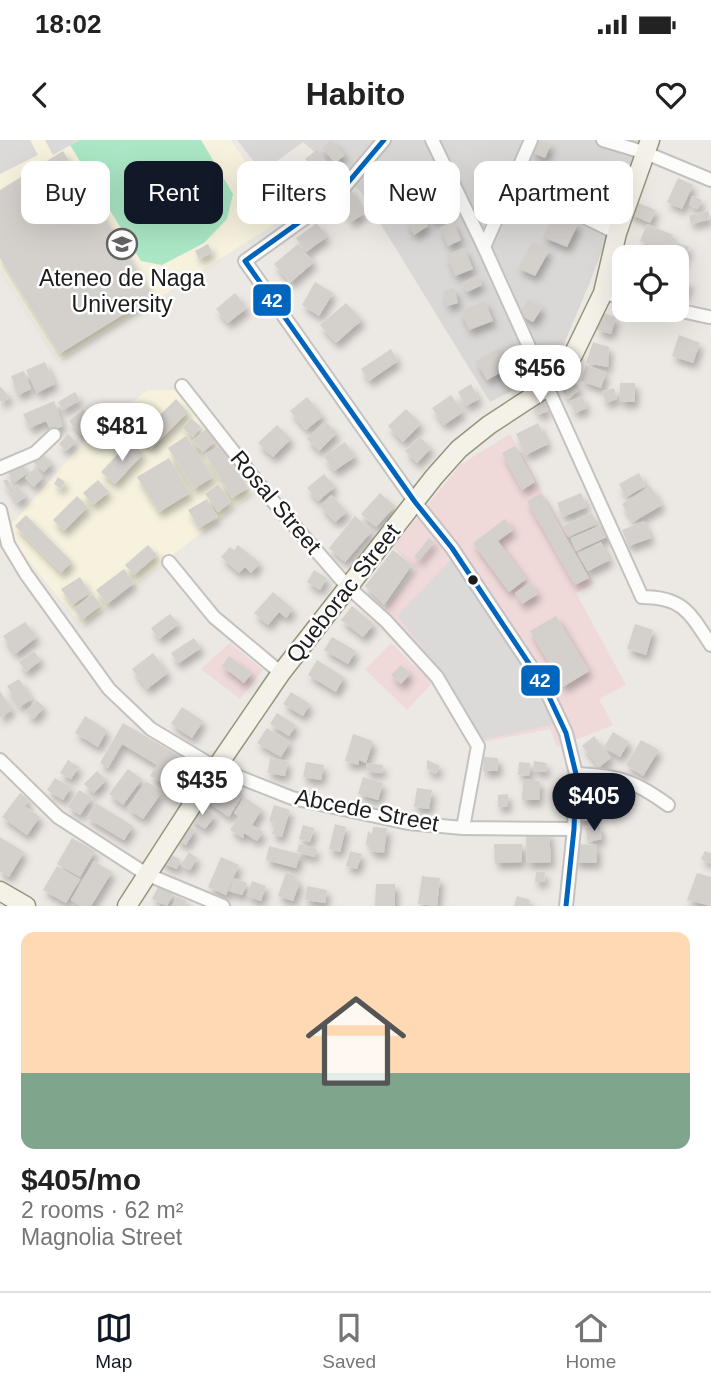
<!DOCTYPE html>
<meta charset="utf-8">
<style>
body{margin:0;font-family:Arial,sans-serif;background:#f2f2f2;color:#222;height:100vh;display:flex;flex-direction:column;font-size:26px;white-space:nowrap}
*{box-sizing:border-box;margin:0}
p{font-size:23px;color:#767676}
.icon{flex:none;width:38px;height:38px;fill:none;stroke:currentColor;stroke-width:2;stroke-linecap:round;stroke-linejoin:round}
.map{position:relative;height:766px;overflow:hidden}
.sheet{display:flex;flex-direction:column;background:#fff;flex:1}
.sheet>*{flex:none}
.hud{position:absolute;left:21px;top:21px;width:670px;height:63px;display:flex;gap:14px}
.buttons{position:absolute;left:612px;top:105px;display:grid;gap:14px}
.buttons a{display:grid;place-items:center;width:77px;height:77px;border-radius:14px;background:#fff;box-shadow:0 7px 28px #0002;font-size:35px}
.price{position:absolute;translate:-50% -60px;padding:0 16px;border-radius:24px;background:#fff;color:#222;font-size:23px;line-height:46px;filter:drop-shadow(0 2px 4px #0008)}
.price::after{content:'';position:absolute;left:50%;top:42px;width:21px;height:16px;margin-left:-10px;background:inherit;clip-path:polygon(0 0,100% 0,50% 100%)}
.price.active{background:#111827;color:#fff}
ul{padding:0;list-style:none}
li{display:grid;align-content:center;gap:14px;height:371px;padding:0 21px}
li span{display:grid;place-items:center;height:217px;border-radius:14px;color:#555}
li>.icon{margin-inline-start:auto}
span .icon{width:126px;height:126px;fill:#fffc;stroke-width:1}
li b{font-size:30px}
.chip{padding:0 24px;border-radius:14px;background:#fff;box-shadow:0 7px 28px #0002;font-size:24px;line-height:63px}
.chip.active{background:#111827;color:#fff}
.status{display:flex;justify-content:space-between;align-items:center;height:49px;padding:0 35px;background:#fff;direction:ltr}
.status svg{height:19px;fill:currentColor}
header{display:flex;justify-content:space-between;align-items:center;height:91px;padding:0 21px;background:#fff;font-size:32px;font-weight:700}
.tabs{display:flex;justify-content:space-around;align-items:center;height:98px;border-top:2px solid #e0e0e0;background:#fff;font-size:19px;color:#767676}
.tabs a{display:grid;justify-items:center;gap:4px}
.tabs .active{color:#111827}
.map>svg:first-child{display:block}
.residential{fill:#dad8d6}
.commercial{fill:#efd9d9}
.education{fill:#f6f2de}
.pitch{fill:#abe7c6}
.parking{fill:#dcdad8}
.building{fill:#d4d0cc;filter:url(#shadow)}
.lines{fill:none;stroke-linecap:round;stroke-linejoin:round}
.street-casing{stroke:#c4c2c0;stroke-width:16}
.secondary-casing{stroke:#96947c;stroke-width:21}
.street{stroke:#fcfcfb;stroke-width:12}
.secondary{stroke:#f4f2e8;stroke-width:18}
.bus-1-casing{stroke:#fff;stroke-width:10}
.bus-1{stroke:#0065bd;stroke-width:5}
.bus-dot{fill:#1c1c1c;stroke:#fff;stroke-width:2.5}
.labels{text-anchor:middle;stroke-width:5;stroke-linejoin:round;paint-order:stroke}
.poi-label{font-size:23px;fill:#1c1c1c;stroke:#fff}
.street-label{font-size:23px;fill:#1c1c1c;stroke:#fff}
.line-badge{stroke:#fff;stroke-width:2.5}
.badge-label{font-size:19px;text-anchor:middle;font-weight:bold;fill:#fff}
</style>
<div class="status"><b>18:02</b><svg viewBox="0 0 49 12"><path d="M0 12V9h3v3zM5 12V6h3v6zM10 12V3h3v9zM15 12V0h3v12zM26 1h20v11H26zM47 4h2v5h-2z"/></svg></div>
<header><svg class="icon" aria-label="back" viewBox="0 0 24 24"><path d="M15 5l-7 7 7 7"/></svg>Habito<svg class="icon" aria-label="heart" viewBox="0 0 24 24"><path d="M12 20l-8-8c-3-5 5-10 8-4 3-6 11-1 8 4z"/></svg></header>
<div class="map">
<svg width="711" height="766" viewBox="0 0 711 766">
<defs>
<filter id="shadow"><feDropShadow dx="3.5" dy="6" stdDeviation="3.5" flood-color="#0004"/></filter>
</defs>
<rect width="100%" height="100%" fill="#ece8e4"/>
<polygon class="residential" points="237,0 641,0 634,26 590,142 553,230 490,262 361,52 303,2 262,32"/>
<g class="commercial">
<polygon points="510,294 594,444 576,453 626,545 599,559 613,585 557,607 550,589 472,604 434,542 374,482 416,429 393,407 460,325"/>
<polygon points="230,503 263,530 240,559 201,529"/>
<polygon points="391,503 432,543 407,570 365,529"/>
</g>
<g class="education">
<polygon points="0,0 231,0 283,79 59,221 0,128"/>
<polygon points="148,250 178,250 256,350 82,486 5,392 93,291"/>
</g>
<polygon class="pitch" points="80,0 201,0 233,54 227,79 204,103 162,125 141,121 70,5"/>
<g class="parking">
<polygon points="0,0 30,0 38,15 0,34"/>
<polygon points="45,0 80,0 53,15"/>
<polygon points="451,419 506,497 532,538 555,584 481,600 448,540 397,476"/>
</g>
<g class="building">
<polygon points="331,0 345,15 335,23 322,8"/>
<polygon points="536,0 551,4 545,18 531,12"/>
<polygon points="317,10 329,25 316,34 305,19"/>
<polygon points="63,11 153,156 59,214 0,118 0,50"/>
<polygon points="426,21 431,33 418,40 412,27"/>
<polygon points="532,23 552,32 545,46 525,37"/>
<polygon points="678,38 693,45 682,69 667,62"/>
<polygon points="521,41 540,49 533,65 514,57"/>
<polygon points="349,46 364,74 351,82 336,54"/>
<polygon points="692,56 702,60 698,69 689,65"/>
<polygon points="445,59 452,73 432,82 426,68"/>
<polygon points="633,61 656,70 650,83 628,73"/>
<polygon points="708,71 710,79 691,84 689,75"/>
<polygon points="421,73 428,86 414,95 407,82"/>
<polygon points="554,73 578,84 567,107 543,97"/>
<polygon points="453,82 461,100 448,106 440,88"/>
<polygon points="317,83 327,97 306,112 296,98"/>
<polygon points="647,84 673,95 671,100 689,107 677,136 677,117 634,117 639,105 665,116 667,111 640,101"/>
<polygon points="533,102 549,111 535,136 518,128"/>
<polygon points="208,104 212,112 199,119 195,111"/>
<polygon points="298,104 314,122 290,143 274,124"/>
<polygon points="464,108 473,129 455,136 447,115"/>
<polygon points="477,136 482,145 467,152 462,143"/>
<polygon points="677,137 690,143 682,159 677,157"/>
<polygon points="315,142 333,153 319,176 302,165"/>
<polygon points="454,148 458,163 447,166 443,151"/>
<polygon points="235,153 247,168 228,183 216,169"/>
<polygon points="528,159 542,168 533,182 519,174"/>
<polygon points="485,161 493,181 469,190 461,171"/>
<polygon points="346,163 362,180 336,203 320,185"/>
<polygon points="602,173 616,177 611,194 597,190"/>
<polygon points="679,195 700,203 693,223 672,216"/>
<polygon points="593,202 609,207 608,227 586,223"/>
<polygon points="499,208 509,228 487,240 476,221"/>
<polygon points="391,209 398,221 369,241 361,229"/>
<polygon points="45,222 55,244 37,253 26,230"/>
<polygon points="586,225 606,232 601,248 581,241"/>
<polygon points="24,231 31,249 18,255 11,236"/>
<polygon points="574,241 580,249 568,259 562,251"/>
<rect x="620" y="243" width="15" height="19"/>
<polygon points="471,244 479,259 466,266 458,252"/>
<polygon points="0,246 10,257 2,263 0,260"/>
<polygon points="614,248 617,259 606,263 602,252"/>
<polygon points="75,252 80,260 63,270 58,262"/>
<polygon points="451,255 463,272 444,285 432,268"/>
<polygon points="541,255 548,271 538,275 531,260"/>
<polygon points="582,256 587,268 575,273 570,261"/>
<polygon points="307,257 323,276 306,290 290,271"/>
<polygon points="176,259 188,272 151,309 138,297"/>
<polygon points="54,261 63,286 51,291 46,281 30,288 23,274"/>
<polygon points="83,269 88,275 91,272 98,281 81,295 69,281"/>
<polygon points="406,269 421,284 403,302 388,286"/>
<polygon points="191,278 201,287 193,297 182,288"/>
<polygon points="325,281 337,293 319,311 307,299"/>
<polygon points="538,283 548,304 526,315 516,294"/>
<polygon points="277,285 291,299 273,317 258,303"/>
<polygon points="206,289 216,301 203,312 192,301"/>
<polygon points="68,294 76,302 66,311 59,304"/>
<polygon points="186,296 213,337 194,349 168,308"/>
<polygon points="420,297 431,308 417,323 405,311"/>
<polygon points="130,301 143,314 115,344 101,332"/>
<polygon points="345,302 355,317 334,331 324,316"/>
<polygon points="221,305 248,348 232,358 205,314"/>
<polygon points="515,306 535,342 522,350 502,313"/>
<polygon points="41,312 52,323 44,332 32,321"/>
<polygon points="169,318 190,353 159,372 137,337"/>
<polygon points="20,321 28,333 15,342 6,330"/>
<polygon points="35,328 43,337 34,347 25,338"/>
<polygon points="639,333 646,346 626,357 619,344"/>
<polygon points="324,334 335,347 318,361 307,348"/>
<polygon points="58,337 65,342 61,349 54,344"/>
<polygon points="7,339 13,349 18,345 26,357 17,363 3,341"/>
<polygon points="98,340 109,352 93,365 83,353"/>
<polygon points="218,344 231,362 218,372 205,354"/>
<polygon points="650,346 662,365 633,382 622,364"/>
<polygon points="380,353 395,366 376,387 361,374"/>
<polygon points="541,353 589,438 575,445 527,361"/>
<polygon points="581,353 587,367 563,377 557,363"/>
<polygon points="331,355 347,372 335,382 320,366"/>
<polygon points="77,356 88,367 64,391 53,380"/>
<polygon points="207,359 218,377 199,388 188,370"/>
<polygon points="592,373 597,384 568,397 563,386"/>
<polygon points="26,375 72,422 61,433 15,386"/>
<polygon points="355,376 372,391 345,422 329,408"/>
<polygon points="505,379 513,390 498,401 526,439 509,452 473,403"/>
<polygon points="644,381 651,398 629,406 622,390"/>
<polygon points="606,383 611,395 576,411 571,398"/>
<polygon points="429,398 434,402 419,420 414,417"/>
<polygon points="601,402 610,420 588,431 578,413"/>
<polygon points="148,405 157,415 134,435 125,425"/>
<polygon points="238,405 260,423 251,433 245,427 239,433 221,417 230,407 234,410"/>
<polygon points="393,410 412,425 384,465 365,446"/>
<polygon points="124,429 134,443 107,464 96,450"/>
<polygon points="314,430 327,438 320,450 307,442"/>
<polygon points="80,437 90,453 72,465 61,449"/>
<polygon points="530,442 538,454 522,464 515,453"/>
<polygon points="273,452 293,469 286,478 279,472 268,485 254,473"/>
<polygon points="92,454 101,465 82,480 74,469"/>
<polygon points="352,466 374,484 363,497 341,480"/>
<polygon points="170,474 179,484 159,499 151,488"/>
<polygon points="556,476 589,531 563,547 530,491"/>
<polygon points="25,482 37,497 15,514 3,496"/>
<polygon points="635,484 653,490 646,515 627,509"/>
<polygon points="332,497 356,511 348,524 324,510"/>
<polygon points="194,498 201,508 179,523 177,522 171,513"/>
<polygon points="34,511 41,520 26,532 19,522"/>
<polygon points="153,513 168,533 147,549 132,529"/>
<polygon points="229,516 252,533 244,543 222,526"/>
<polygon points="317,520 344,537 336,552 308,535"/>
<polygon points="401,525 410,534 401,544 391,535"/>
<polygon points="19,539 32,559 20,567 7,546"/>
<polygon points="0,551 12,570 0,578"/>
<polygon points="291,552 310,564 303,576 283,564"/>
<polygon points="36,560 44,567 34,579 26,572"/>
<polygon points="182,567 203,581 192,598 171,584"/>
<polygon points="277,573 296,585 289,596 270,584"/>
<polygon points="85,576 107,590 98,607 75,593"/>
<polygon points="123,583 183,618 167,646 150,636 157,625 122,604 108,628 100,623"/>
<polygon points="267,588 290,602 281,617 257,603"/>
<polygon points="613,592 629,602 620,617 604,607"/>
<polygon points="353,594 373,601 366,623 359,620 358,625 345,621"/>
<polygon points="594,596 611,618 599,627 582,606"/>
<polygon points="641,600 659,610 643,636 626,625"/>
<polygon points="484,617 498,618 498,631 483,631"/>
<polygon points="270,618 288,621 285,636 268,633"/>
<polygon points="68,620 79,627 71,639 60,633"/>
<polygon points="427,620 440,626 436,634 427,629"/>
<polygon points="534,621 547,623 546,632 533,630"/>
<polygon points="306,622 324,625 321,640 303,637"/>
<polygon points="519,622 530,623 529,636 518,635"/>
<polygon points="367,623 383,625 382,633 366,631"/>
<polygon points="128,629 142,639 123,665 109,654"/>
<polygon points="97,631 106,640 94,653 84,644"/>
<polygon points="363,637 383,643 378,660 358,654"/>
<polygon points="55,638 71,647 63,660 47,650"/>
<polygon points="523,639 540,641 539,660 522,660"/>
<polygon points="146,641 162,652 143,679 127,668"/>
<polygon points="211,644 225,653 230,645 243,654 229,677 202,658"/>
<polygon points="605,645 606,662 590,663 589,646"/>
<polygon points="417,648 432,650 429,669 414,667"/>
<polygon points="79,650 92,658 80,675 68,667"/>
<polygon points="20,653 29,660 25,666 40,677 27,695 2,677"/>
<polygon points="508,654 508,666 498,667 498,655"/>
<polygon points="244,657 262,669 252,685 263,692 257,701 244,693 243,698 230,690 239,676 234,673"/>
<polygon points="588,662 588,681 577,681 577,663"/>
<polygon points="96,663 133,686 124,700 87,678"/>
<polygon points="199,665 215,676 205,689 189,678"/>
<polygon points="274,665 290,670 282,697 272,694 275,683 269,681"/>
<polygon points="184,683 195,690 186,705 176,699"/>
<polygon points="335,684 346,687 340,712 329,709"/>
<polygon points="599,684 602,699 588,702 585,687"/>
<polygon points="303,685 314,688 310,702 299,699"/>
<polygon points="373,687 387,688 384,713 369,711 372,706 366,705 368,691 372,694"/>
<polygon points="549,692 551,722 527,723 526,693"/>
<polygon points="0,697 24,712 9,737 0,731"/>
<polygon points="72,698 95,711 80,737 57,724"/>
<polygon points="299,704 317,709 314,717 297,712"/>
<polygon points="494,704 522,704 522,722 495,723"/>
<polygon points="575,704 597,705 597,723 574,722"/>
<polygon points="269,706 300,714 296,728 266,720"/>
<polygon points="350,711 362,714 357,729 346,726"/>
<polygon points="705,711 711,713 711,724 701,719"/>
<polygon points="164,712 180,719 177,729 160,722"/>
<polygon points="189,712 197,718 190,730 181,725"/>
<polygon points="221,717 239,725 226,755 208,747"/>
<polygon points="94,721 112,732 91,766 81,766 71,760"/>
<polygon points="57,726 80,739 66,763 43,750"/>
<polygon points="286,732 296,736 294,740 300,742 293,761 278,756"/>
<polygon points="536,732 545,732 544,742 535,742"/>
<polygon points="697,733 711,737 711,766 687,760"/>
<polygon points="422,736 440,738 437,766 418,764"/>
<polygon points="234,738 247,743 242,755 229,751"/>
<polygon points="252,741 266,746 261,761 247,756"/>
<polygon points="376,744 395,744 395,766 375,766"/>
<polygon points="159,745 174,753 167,766 152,759"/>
<polygon points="307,746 327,750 325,763 305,760"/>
<polygon points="177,756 187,761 184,766 172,766"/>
<polygon points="517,756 530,760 528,766 514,766"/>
</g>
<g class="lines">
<g class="street-casing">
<g id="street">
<polyline points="384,0 346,45 326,63 245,121 415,362 452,408 544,546 566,593 576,634 574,689 566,766"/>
<path d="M432,0L484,107L642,457C683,457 690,473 711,505"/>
<polyline points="603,0 646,13 711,40"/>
<polyline points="562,66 617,93"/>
<polyline points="484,107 531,0"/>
<polyline points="603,153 625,158"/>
<polyline points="677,170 709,177"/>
<polyline points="182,246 265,352 347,446 386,481 437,537 478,606 463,688"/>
<polyline points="0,328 35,313 54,295"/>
<polyline points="0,370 8,404 26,434 109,549 151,589 216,628 292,658 408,683 463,688 574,689"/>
<polyline points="169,422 214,477 281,533"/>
<polyline points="0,620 58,677 146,734 223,766"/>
<path d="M576,634C618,636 634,640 668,665"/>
</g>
</g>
<g class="secondary-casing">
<g id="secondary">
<polyline points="0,751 26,766"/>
<polyline points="127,766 216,628 281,533 434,337 459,309 489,285 547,247 573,215 603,153 617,93 650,0"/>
</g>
</g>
<use href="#street" class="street"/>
<use href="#secondary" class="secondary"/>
<g class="bus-1-casing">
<polyline id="bus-1" points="384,0 346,45 326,63 245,121 415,362 452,408 544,546 566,593 576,634 574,689 566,766"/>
</g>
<use href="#bus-1" class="bus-1"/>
</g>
<defs>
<g id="university-ring" transform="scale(1.575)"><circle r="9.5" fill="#fff" stroke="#656362" stroke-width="1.5"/><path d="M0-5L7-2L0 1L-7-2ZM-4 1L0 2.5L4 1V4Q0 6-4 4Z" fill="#656362"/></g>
</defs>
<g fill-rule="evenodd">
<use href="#university-ring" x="122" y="104"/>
</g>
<circle class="bus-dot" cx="473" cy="440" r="6"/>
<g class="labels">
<g class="poi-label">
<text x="122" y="146">Ateneo de Naga<tspan x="122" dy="26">University</tspan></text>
</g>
<g class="street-label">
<text transform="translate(276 362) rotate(50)" y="8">Rosal Street</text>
<text transform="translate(343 453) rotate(-52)" y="8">Queborac Street</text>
<text transform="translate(367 670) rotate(11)" y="8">Abcede Street</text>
</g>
</g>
<g class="line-badge">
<rect x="252" y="143" width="40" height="34" rx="7" fill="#0065bd"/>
<rect x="520" y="524" width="41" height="33" rx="7" fill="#0065bd"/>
</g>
<g class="badge-label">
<text x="272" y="167">42</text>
<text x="540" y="547">42</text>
</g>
</svg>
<div class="buttons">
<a><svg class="icon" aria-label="locate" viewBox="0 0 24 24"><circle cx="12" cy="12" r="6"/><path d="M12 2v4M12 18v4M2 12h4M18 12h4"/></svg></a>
</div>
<b class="price" style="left:540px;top:265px">$456</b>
<b class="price" style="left:122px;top:323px">$481</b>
<b class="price" style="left:202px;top:677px">$435</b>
<b class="price active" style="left:594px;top:693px">$405</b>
<div class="hud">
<a class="chip">Buy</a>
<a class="chip active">Rent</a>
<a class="chip">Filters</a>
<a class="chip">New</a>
<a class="chip">Apartment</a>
</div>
</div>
<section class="sheet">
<ul>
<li><span style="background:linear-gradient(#ffd9b3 65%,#7fa58c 0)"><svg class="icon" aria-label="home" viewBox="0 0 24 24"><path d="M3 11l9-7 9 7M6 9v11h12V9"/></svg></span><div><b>$405/mo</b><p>2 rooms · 62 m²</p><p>Magnolia Street</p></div></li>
</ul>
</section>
<nav class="tabs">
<a class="active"><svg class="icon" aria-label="map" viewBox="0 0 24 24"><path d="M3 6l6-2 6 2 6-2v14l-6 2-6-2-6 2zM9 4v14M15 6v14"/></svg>Map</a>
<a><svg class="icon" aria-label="saved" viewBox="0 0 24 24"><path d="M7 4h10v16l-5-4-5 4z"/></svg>Saved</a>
<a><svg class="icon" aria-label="home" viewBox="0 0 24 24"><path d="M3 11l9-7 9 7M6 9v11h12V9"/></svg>Home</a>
</nav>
